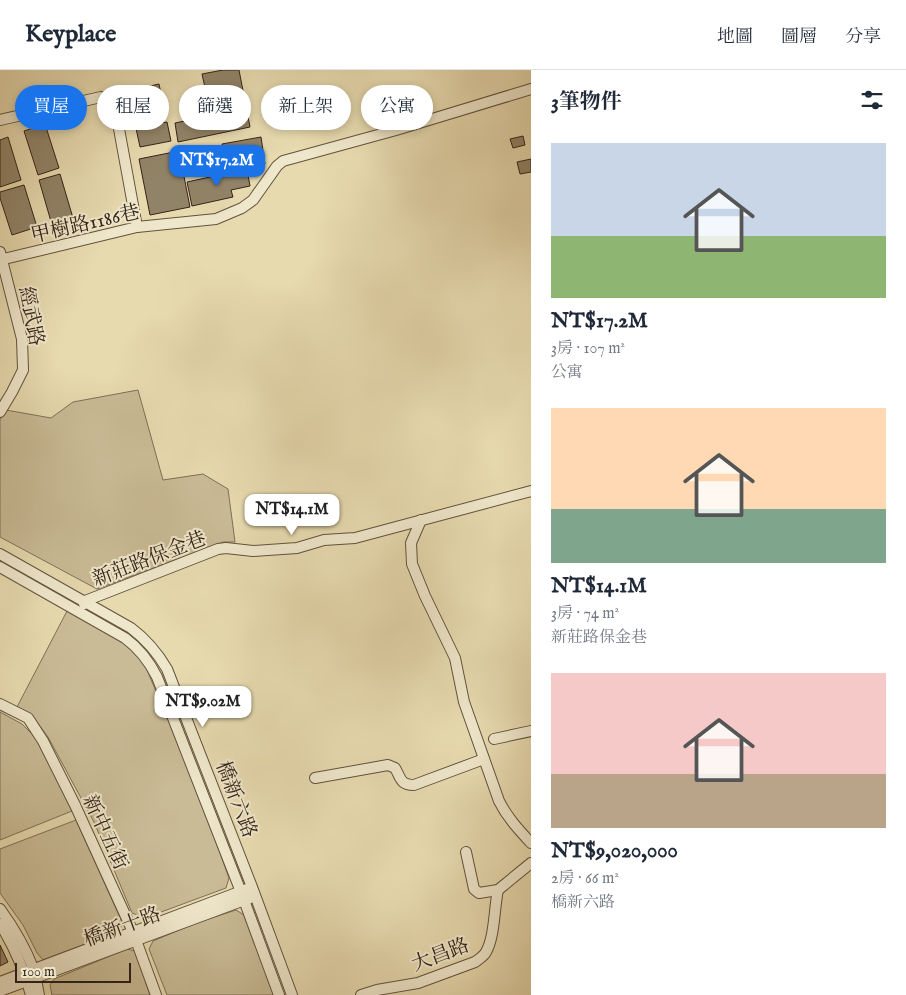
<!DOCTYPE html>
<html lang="zh-TW">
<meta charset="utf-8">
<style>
body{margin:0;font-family:"IM FELL English","Noto Serif TC",serif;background:#f2f2f3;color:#1f2937;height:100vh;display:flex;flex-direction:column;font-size:19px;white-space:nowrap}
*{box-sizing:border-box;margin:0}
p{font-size:16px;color:#747a83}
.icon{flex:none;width:28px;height:28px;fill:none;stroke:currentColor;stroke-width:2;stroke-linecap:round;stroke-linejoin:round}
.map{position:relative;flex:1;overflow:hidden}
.drawer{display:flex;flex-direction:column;background:#fff;width:375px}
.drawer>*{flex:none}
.hud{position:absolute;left:15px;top:15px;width:440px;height:45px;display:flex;gap:10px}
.scale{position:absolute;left:15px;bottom:12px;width:116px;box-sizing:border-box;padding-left:5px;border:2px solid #342419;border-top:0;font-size:14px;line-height:18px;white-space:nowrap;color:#342419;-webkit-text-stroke:4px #efe7cb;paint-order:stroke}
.price{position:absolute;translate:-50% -42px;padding:0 11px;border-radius:10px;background:#fff;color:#222;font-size:16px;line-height:32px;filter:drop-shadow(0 1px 2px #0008)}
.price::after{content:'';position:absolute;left:50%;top:30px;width:15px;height:11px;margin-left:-8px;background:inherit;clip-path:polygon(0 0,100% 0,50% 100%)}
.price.active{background:#1a73e8;color:#fff}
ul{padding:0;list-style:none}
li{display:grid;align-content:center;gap:10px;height:265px;padding:0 20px}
li span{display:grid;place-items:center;height:155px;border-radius:0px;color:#555}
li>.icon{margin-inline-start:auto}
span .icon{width:90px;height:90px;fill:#fffc;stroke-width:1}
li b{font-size:21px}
h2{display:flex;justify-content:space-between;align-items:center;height:60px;padding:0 20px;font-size:21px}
.pill{padding:0 18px;border-radius:22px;background:#fff;box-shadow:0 2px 8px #0003;font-size:18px;line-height:45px}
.pill.active{background:#1a73e8;color:#fff}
header{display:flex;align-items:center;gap:30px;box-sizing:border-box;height:70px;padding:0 25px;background:#fff;border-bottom:1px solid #e0e1e3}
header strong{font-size:24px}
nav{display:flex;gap:28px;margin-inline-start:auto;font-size:18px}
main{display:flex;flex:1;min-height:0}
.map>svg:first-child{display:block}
.green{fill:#c9bb96;stroke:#7e7058}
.building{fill:#918367;stroke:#342419}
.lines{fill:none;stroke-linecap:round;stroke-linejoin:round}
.minor-casing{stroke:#61523e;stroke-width:12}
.minor{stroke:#efe7cb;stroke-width:10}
.labels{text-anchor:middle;stroke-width:4;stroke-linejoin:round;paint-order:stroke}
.street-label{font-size:20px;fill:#342419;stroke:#efe7cb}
</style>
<header>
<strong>Keyplace</strong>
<nav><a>地圖</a><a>圖層</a><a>分享</a></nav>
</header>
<main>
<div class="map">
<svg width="531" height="925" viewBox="0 0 531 925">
<rect width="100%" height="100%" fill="#e7daaf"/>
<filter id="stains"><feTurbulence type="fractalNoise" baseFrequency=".004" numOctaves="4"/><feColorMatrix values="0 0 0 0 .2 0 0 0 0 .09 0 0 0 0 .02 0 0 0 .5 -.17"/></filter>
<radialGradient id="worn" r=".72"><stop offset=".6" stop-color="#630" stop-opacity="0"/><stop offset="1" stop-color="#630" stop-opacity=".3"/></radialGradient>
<g class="green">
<polygon points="138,320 163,410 203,404 228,419 235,472 223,472 97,519 0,467 0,350 6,340 51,348 73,332"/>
<polygon points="67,541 109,563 128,576 144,593 193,708 229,808 226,818 145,848 132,843 94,752 48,667 31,644 17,637"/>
<polygon points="0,642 22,654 38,670 72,741 0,770"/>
<polygon points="76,750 123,854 117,862 43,890 37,883 23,855 0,823 0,779"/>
<polygon points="236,840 244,845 274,925 167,925 149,879 153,871 196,853"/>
<polygon points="127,879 135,881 150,925 52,925 50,915 54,909"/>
</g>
<g class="building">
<polygon points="223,0 239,0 250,57 178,72 175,53 228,42 223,18 206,22 202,4"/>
<polygon points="159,14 163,34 152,36 156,54 167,52 171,71 140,77 128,21"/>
<polygon points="45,54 59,98 38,105 24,61"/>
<polygon points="523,66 525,75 513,78 510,69"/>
<polygon points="8,67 21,110 0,117 0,70"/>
<polygon points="261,67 265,94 226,101 222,74"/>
<polygon points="179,81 190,137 150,145 139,89"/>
<polygon points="531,89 531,102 520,104 517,92"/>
<polygon points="247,99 250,116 231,120 233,127 192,136 187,112"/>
<polygon points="60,104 73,148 52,155 39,110"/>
<polygon points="24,115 37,157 12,165 0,128 0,122"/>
<polygon points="0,875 8,892 0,896"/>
</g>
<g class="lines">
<g class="minor-casing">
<g id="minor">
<polyline points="0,50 101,27 110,30 115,37 137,157"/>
<polyline points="0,182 22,269 23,300 12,322 0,342"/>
<polyline points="0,190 137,157 216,149 242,138 253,130 277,96 283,91 396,60 531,19"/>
<path d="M421,450L411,473L412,494L425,526L455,588L464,632L499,731C507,747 518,759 531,773"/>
<path d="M0,484L131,558C147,570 157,582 167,599L252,817L292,925"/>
<path d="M0,497L125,568C140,579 149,591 157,607L241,822L279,925"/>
<polyline points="84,534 85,531 218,479 226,478 253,481 297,478 324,470 355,468 531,421"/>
<polyline points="0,634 28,648 43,671 75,735 133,862 156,925"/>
<polyline points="494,669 531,661"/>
<path d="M315,708L388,695L395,698C401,708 400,715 414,715L484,689"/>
<polyline points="466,782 474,819 479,823 498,820"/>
<path d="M0,839C13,857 25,877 33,898C36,906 37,916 39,925"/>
<path d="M0,854C14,876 24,900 31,925"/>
<polyline points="0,912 247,819"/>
<polyline points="0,921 250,828"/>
<path d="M361,925L377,920L418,913L475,892C479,889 484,886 486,882C495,866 494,838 498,820L531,793"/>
</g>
</g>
<use href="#minor" class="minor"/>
</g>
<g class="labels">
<g class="street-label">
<text transform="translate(85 153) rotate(-13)" y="7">甲樹路1186巷</text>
<text transform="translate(32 246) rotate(79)" y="7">經武路</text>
<text transform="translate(149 488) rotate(-21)" y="7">新莊路保金巷</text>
<text transform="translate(237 729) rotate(69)" y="7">橋新六路</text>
<text transform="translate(106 762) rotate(65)" y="7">新中五街</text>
<text transform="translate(122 856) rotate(-20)" y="7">橋新十路</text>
<text transform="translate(440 884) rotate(-21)" y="7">大昌路</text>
</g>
</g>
<rect width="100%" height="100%" filter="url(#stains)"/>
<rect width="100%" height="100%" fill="url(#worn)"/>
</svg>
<div class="scale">100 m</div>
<b class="price active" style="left:217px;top:117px">NT$17.2M</b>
<b class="price" style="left:292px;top:466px">NT$14.1M</b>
<b class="price" style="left:203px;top:658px">NT$9.02M</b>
<div class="hud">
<a class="pill active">買屋</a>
<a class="pill">租屋</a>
<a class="pill">篩選</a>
<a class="pill">新上架</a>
<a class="pill">公寓</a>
</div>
</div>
<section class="drawer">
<h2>3筆物件<svg class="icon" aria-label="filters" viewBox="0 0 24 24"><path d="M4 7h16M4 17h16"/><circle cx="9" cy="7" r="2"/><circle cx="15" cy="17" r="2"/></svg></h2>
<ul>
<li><span style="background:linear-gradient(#c9d6e8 60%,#8fb573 0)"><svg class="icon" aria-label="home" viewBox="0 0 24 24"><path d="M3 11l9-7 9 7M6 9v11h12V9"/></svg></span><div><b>NT$17.2M</b><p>3房 · 107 m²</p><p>公寓</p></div></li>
<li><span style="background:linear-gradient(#ffd9b3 65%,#7fa58c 0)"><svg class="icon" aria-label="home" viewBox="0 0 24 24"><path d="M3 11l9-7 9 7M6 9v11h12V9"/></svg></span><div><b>NT$14.1M</b><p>3房 · 74 m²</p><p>新莊路保金巷</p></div></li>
<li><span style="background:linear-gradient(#f6c9c9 65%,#b9a48a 0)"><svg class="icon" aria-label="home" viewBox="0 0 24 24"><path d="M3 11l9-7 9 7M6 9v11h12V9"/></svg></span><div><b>NT$9,020,000</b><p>2房 · 66 m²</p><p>橋新六路</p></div></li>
</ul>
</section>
</main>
